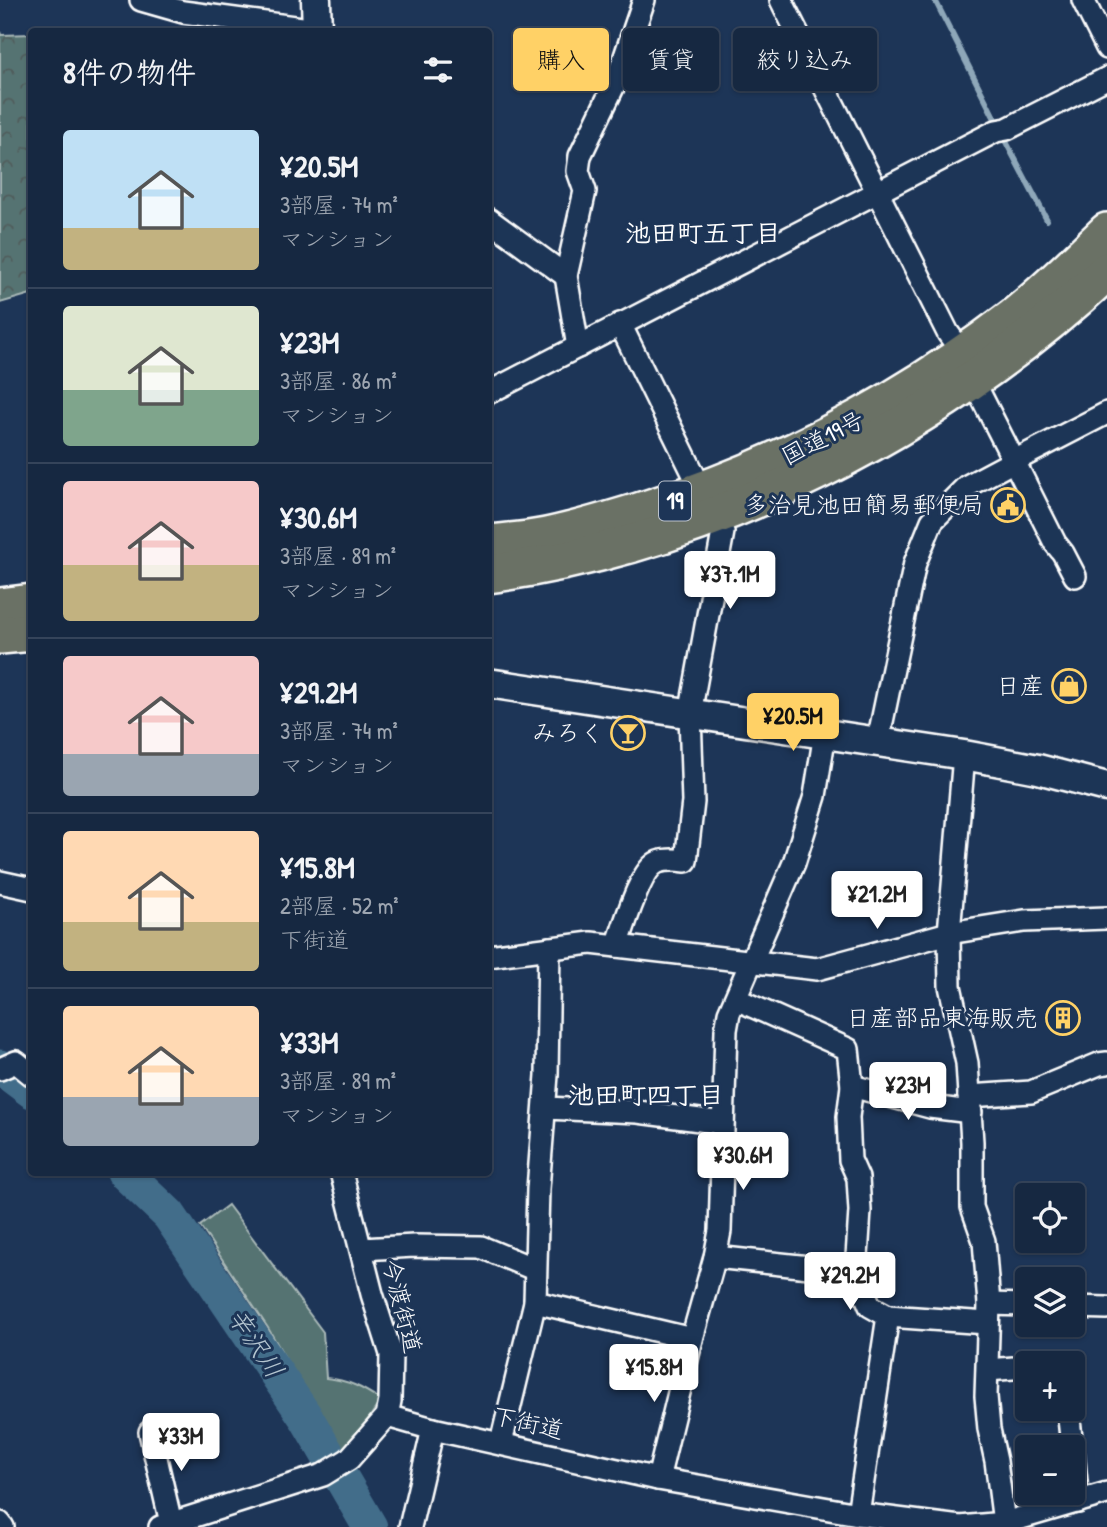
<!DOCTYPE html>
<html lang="ja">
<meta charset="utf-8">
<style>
body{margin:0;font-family:"Patrick Hand","Klee One",sans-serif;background:#23344c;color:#f1f3f6;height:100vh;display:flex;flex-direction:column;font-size:26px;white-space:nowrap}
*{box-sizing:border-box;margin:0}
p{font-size:23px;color:#9ea6b1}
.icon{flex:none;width:38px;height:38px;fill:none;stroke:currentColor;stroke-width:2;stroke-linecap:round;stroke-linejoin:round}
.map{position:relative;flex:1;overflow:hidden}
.panel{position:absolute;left:28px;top:28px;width:464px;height:1148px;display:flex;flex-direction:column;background:#162841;border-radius:7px;box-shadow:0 2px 5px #0004,0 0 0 2px #35445a}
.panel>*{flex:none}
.top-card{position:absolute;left:513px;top:28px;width:488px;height:63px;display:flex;gap:14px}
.fabs{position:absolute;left:1015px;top:1183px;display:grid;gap:14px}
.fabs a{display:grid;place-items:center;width:70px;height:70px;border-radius:7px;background:#162841;box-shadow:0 2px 5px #0004,0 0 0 2px #35445a;font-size:35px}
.price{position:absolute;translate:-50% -60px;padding:0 16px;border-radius:7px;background:#fff;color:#222;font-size:23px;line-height:46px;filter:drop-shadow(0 2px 4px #0008)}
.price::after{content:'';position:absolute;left:50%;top:42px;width:21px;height:16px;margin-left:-10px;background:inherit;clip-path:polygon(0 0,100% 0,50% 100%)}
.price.selected{background:#ffd166;color:#111}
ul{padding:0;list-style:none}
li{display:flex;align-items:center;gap:21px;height:175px;padding:0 35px}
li+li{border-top:2px solid #35445a}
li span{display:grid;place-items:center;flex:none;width:196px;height:140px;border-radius:7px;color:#555}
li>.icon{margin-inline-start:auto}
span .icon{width:84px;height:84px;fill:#fffc;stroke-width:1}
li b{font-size:30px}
h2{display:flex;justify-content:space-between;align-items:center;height:84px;padding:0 35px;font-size:30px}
.pill{padding:0 24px;border-radius:7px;background:#162841;box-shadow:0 2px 5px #0004,0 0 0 2px #35445a;font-size:24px;line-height:63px}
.pill.selected{background:#ffd166;color:#111}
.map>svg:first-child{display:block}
.forest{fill:url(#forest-crowns);stroke:#aab9b8;stroke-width:2}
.pitch{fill:#557372;stroke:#aab9b8;stroke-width:2}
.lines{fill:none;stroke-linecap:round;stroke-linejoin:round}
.stream{stroke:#8ea7b9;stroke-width:6}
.river{stroke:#436d8a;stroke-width:35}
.street-casing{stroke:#fff;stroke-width:26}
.secondary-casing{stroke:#fff;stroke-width:33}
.highway-casing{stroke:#fff;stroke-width:42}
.street{stroke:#1d3557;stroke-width:21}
.secondary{stroke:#1d3557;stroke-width:28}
.highway{stroke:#6b7165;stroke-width:37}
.labels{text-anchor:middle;stroke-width:6;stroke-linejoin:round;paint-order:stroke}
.shield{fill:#1d3557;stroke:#bbc2cd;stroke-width:2}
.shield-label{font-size:23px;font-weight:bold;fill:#fff}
.street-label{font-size:24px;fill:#fff;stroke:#1d3557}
.poi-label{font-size:24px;fill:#fff;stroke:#1d3557;text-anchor:end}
.neighbourhood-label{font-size:26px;font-weight:bold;fill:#fff;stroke:#1d3557}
.water-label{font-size:26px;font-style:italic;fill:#b4c5d0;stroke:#1d3557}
</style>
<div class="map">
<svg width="1107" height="1527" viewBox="0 0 1107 1527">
<defs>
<pattern id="forest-crowns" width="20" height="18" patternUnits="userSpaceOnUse" patternTransform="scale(1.75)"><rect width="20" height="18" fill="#557372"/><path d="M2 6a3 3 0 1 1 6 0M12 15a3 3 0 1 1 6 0" fill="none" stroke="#505c5b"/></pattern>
</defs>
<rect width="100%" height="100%" fill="#1d3557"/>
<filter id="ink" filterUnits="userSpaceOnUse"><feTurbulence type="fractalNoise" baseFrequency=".0143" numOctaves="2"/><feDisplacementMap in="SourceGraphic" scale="14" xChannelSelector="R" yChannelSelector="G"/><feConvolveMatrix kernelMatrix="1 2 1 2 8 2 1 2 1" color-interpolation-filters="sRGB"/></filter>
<g filter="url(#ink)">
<polygon class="forest" points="0,31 1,35 32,34 31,294 0,303"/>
<path class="pitch" d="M228,1205L323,1332L326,1378C348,1380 363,1388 381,1400L354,1441L340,1453L268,1328L200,1226Z"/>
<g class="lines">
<g class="stream">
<polyline points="935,0 994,117"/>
<polyline points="1004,138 1047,220"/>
</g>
<g class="river">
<polyline points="0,1067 32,1091"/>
<polyline points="124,1172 169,1215 307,1419 370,1527"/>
</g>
<g class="street-casing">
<g id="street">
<polyline points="141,0 183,12 317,30"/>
<polyline points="781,0 948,333 956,344"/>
<polyline points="1083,0 1107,48"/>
<polyline points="488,219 566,276"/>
<polyline points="620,324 702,491"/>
<polyline points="578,347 566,276 585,191 578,171 580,156 618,77 644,0"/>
<polyline points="488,393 996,131 1007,129 1107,78"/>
<polyline points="1075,576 1063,553 1055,543 1014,461 1107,413"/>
<polyline points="878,741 915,563 932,521 967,486 1014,461 980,394"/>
<polyline points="964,755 949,933 950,986 967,1063 972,1142 972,1207 984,1241 989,1304 986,1396 989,1429 996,1461 1004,1523"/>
<polyline points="0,882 32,889"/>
<path d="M617,946C624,927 640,869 658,862C667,859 678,860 686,861L693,802L690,714L723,532L717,514"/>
<polyline points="488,956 591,943 817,969 949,933 1024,921 1107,918"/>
<polyline points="736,999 848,1049 852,1086 848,1117 850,1160 858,1178 860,1211 856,1272 870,1306 888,1316 987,1323"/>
<polyline points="0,1069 16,1062 32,1075"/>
<polyline points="852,1086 930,1107 971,1112"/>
<polyline points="969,1096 1031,1092 1099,1064 1107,1063"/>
<polyline points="545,1108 638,1112 723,1123"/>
<polyline points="362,1249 414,1246 481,1247 534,1269"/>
<polyline points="715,1257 856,1272"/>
<polyline points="535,1302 692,1339"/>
<polyline points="989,1304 1027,1305"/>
<polyline points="1073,1307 1107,1308"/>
<polyline points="988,1370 1027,1367"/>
<polyline points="1068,1409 1072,1447"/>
<polyline points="387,1416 433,1429 658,1479 858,1514 960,1527 1004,1523 1107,1493"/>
<polyline points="150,1432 171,1523"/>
<polyline points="501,1443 535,1302 538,1189 547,1075 549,948"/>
<polyline points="1073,1451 1078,1502"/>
<polyline points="658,1479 692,1339 715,1257 720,1231 726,1030 729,1013 794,863 815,796 825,733"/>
<polyline points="858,1514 888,1316"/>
<polyline points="0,1523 3,1527"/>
<polyline points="160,1527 323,1475 349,1459 387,1416 390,1401 391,1354 372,1294 341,1172"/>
<polyline points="410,1527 433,1429"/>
</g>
</g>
<g class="secondary-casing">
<g id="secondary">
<polyline points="316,0 317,32"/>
<polyline points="488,683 964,755 1038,769 1107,787"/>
</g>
</g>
<g class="highway-casing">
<g id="highway">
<path d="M488,544C507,542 527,541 546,537C581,530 615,519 648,509C781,467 902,403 1013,318C1046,292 1077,261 1107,232"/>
<path d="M488,574C716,543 940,427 1107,271"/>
<polyline points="0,607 32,603"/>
<polyline points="0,635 32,632"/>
</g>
</g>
<use href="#street" class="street"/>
<use href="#secondary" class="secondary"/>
<use href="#highway" class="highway"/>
</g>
</g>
<defs>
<g id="civic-ring" transform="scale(1.75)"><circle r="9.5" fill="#1d3557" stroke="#ffd166" stroke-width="1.5"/><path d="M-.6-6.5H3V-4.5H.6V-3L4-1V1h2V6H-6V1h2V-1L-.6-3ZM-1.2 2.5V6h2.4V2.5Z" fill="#ffd166"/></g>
<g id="shop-ring" transform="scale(1.75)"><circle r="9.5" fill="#1d3557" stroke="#ffd166" stroke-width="1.5"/><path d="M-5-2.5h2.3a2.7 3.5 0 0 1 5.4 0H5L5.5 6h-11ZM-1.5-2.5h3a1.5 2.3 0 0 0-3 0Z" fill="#ffd166"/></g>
<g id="bar-ring" transform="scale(1.75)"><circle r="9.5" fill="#1d3557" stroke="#ffd166" stroke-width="1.5"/><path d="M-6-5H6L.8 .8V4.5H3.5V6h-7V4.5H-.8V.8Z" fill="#ffd166"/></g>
<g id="building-ring" transform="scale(1.75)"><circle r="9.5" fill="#1d3557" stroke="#ffd166" stroke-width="1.5"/><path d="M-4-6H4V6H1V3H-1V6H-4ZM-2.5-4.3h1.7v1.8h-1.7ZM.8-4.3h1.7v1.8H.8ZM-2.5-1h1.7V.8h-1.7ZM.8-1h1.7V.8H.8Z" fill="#ffd166"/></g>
</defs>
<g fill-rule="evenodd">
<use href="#civic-ring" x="1008" y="505"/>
<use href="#shop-ring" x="1069" y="686"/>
<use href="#bar-ring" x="628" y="733"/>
<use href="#building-ring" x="1063" y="1018"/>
</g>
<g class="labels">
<rect class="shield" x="659" y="481.5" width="32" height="39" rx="5"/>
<g class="shield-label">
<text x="675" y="509">19</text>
</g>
<g class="street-label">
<text transform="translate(823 438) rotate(-27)" y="8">国道19号</text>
<text transform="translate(402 1306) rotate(76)" y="8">今渡街道</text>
<text transform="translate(528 1423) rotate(13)" y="8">下街道</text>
</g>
<g class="poi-label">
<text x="984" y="513">多治見池田簡易郵便局</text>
<text x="1044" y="694">日産</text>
<text x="604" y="741">みろく</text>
<text x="1038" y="1026">日産部品東海販売</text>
</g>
<g class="neighbourhood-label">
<text x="703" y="242">池田町五丁目</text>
<text x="646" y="1104">池田町四丁目</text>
</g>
<g class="water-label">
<text transform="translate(256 1343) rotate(56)" y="9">辛沢川</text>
</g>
</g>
</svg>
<div class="fabs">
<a><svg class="icon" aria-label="locate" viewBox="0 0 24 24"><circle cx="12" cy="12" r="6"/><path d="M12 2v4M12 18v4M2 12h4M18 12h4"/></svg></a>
<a><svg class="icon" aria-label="layers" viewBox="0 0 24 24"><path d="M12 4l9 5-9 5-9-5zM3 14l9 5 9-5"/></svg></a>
<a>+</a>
<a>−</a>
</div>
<b class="price" style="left:730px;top:611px">¥37.1M</b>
<b class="price selected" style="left:793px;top:753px">¥20.5M</b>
<b class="price" style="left:877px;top:931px">¥21.2M</b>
<b class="price" style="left:908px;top:1122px">¥23M</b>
<b class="price" style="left:743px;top:1192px">¥30.6M</b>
<b class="price" style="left:850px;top:1312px">¥29.2M</b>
<b class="price" style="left:654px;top:1404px">¥15.8M</b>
<b class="price" style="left:181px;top:1473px">¥33M</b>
<div class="top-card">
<a class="pill selected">購入</a>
<a class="pill">賃貸</a>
<a class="pill">絞り込み</a>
</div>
<section class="panel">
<h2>8件の物件<svg class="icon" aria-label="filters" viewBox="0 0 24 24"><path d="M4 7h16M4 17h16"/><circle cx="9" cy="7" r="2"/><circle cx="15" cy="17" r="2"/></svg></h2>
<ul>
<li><span style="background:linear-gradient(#bfe0f5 70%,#c2b280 0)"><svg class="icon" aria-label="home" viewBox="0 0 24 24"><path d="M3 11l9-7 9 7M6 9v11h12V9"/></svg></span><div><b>¥20.5M</b><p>3部屋 · 74 m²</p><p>マンション</p></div></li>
<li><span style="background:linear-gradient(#dfe7d0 60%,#7fa58c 0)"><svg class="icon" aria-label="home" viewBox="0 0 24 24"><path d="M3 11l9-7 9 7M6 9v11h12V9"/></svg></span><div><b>¥23M</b><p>3部屋 · 86 m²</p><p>マンション</p></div></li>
<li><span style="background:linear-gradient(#f6c9c9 60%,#c2b280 0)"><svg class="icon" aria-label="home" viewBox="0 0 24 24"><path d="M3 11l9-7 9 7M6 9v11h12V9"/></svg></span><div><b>¥30.6M</b><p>3部屋 · 89 m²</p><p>マンション</p></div></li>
<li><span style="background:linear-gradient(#f6c9c9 70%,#9aa5b1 0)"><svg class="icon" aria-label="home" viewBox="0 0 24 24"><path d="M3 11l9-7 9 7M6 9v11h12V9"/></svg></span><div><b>¥29.2M</b><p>3部屋 · 74 m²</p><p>マンション</p></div></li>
<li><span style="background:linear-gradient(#ffd9b3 65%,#c2b280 0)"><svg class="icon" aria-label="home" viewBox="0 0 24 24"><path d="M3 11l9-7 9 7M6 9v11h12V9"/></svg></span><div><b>¥15.8M</b><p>2部屋 · 52 m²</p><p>下街道</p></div></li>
<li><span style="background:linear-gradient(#ffd9b3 65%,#9aa5b1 0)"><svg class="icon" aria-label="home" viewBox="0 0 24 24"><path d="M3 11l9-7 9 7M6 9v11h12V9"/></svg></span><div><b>¥33M</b><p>3部屋 · 89 m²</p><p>マンション</p></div></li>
</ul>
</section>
</div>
